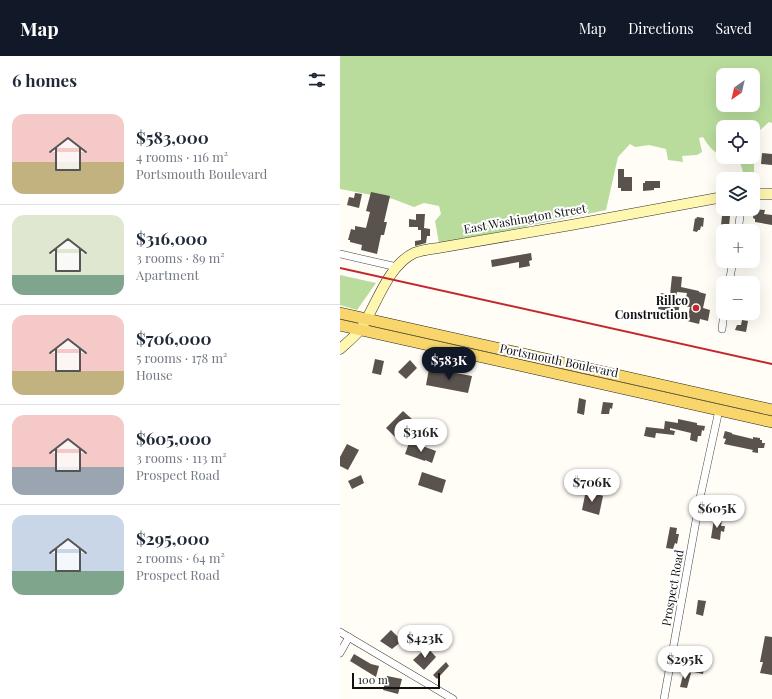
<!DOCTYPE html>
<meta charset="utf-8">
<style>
body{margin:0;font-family:"Playfair Display",serif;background:#f2f2f3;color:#1f2937;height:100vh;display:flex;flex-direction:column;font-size:15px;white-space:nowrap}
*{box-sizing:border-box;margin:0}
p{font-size:13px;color:#747a83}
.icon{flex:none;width:22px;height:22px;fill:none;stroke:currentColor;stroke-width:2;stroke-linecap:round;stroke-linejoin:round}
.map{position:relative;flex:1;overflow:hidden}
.drawer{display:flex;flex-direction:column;background:#fff;width:340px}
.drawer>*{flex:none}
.needle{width:26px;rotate:214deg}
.buttons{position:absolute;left:376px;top:12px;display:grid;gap:8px}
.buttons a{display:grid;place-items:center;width:44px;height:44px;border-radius:8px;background:#fff;box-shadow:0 4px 16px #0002;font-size:20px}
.scale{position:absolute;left:12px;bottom:10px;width:88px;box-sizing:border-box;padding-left:4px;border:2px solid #111;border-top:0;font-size:11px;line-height:14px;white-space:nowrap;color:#111;-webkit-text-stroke:3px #fff;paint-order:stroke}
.price{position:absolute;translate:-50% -34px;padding:0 9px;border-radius:14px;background:#fff;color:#222;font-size:13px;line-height:26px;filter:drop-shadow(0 1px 2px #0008)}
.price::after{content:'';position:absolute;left:50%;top:24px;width:12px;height:9px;margin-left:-6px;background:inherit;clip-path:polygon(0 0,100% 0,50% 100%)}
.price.active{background:#111827;color:#fff}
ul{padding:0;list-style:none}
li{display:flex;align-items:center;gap:12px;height:100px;padding:0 12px}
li+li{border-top:1px solid #e0e1e3}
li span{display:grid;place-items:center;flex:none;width:112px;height:80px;border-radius:12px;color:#555}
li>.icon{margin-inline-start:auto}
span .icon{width:48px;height:48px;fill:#fffc;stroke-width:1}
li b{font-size:17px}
h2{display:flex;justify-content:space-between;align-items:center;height:48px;padding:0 12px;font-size:17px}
header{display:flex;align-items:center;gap:24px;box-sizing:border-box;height:56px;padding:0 20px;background:#111827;color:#fff}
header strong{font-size:19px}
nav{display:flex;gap:22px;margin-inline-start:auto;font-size:14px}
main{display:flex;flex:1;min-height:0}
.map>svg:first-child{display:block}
.forest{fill:#b9dc9c;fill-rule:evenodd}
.building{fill:#5a524d}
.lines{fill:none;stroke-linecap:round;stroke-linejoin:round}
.minor-casing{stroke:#444;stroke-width:8}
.secondary-casing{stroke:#333;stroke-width:11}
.primary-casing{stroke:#222;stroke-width:12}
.minor{stroke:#fff;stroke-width:7}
.secondary{stroke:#fff6b0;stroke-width:10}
.primary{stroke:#f9d66b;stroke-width:11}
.rail{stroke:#c4262e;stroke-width:2}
.poi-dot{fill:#c4262e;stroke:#fff;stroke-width:1.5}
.labels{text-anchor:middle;stroke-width:4;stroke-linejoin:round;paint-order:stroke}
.street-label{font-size:12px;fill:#111;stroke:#fff}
.poi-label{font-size:12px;font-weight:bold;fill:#111;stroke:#fff;text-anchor:end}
</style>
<header>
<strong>Map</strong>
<nav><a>Map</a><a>Directions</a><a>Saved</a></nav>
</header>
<main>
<section class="drawer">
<h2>6 homes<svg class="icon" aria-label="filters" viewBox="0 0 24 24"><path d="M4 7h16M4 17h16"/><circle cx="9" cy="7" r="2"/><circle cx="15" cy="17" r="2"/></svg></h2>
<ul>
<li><span style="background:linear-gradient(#f6c9c9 60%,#c2b280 0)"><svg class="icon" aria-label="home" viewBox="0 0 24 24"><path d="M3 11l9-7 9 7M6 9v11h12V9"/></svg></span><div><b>$583,000</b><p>4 rooms · 116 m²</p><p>Portsmouth Boulevard</p></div></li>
<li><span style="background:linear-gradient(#dfe7d0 75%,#7fa58c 0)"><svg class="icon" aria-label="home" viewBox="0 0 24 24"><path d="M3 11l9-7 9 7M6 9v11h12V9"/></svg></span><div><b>$316,000</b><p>3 rooms · 89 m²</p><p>Apartment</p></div></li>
<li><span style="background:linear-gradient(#f6c9c9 70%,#c2b280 0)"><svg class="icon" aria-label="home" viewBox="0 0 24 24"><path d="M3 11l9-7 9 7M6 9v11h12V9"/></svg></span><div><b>$706,000</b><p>5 rooms · 178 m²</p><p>House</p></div></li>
<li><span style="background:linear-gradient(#f6c9c9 65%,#9aa5b1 0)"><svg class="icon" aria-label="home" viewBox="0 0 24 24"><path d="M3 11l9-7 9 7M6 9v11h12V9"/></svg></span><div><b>$605,000</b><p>3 rooms · 113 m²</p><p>Prospect Road</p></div></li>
<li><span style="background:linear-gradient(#c9d6e8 70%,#7fa58c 0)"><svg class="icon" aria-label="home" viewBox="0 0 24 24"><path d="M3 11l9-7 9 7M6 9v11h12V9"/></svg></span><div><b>$295,000</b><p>2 rooms · 64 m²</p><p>Prospect Road</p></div></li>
</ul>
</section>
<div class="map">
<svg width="432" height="643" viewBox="0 0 432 643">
<rect width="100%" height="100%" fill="#fffdf5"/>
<g class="forest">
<path d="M0,0H432V67L429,66L417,77L414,96V127H413V123H405L400,106L386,101H413V71H383V100C373,96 369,91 363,81L359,82L362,96L357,99L342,100L343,106L328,104L326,93L309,89L295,91L290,88L278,101L266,154L159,176L99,187L95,165L101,158L99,150L84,147L74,151L53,143L0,133ZM383,19H413V49H383Z"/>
<polygon points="0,219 36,227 17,254 0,249"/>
</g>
<g class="building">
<polygon points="422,97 432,98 432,109 421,108"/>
<polygon points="278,113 284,113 284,121 292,121 292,135 281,135 281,132 278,132"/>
<polygon points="305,125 320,125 320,132 314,132 314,134 303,135 303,127 305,127"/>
<polygon points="31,136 50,140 44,166 47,166 44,179 41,179 37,198 21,194 22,189 10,186 10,184 8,184 11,173 15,174 15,170 26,172 30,156 26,155"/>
<polygon points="15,137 22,138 19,152 7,149 9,141 14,142"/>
<polygon points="414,153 425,154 424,158 432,159 432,169 415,166 415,163 413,162"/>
<polygon points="76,158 85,158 84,172 90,173 90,180 87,180 86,187 75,190 75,185 81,184 81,174 78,174 78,171 69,171 69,163 76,164"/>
<polygon points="386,159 390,160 389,171 381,169 382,160 386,160"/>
<polygon points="357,161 364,162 363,171 361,170 360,174 358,174 357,176 353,175 355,162 356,163"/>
<polygon points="191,197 192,204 189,205 190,210 179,212 179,206 152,211 151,204"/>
<polygon points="332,220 342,221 341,231 359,235 359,236 366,238 363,252 370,254 368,265 360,263 359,268 347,265 350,251 344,250 347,237 337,236 335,247 340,248 338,257 318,253 321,237 330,239"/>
<polygon points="402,264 408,265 406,276 395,274 397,269 401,269"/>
<polygon points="35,303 44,305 41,319 32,317"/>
<polygon points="70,304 77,312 66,323 58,316"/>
<polygon points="89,313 105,316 105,315 132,320 128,337 86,329"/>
<polygon points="239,342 246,344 244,359 237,357"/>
<polygon points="263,346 273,347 272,353 270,352 269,358 261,358"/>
<polygon points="63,355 73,364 55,381 46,372"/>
<polygon points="338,363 357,367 357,369 365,370 364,375 362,374 361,380 358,380 357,386 350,384 351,377 330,372 330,374 335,375 334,379 316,377 315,382 304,380 306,371 324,373 325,365 338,367"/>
<polygon points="385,375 392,377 392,378 413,383 413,381 420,382 420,384 422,384 422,387 425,387 424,392 418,392 418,397 412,396 413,394 384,388 386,383 383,382"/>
<polygon points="69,387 76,389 77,388 96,395 92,407 85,404 85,405 65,398"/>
<polygon points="7,388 19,394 8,414 0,410 0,401"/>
<polygon points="82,416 106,424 102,437 78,429"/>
<polygon points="21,419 24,427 12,433 8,425"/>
<polygon points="246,434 263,440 259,459 242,454"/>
<polygon points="374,463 382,464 381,470 385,470 384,476 381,475 380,484 371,482"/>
<polygon points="330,471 337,472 336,478 339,478 337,488 335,487 333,493 326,492"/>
<polygon points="358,544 366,545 363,560 356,558"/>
<polygon points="51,574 62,585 52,593 40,585"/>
<polygon points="425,580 432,581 432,619 420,617 423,606 420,606"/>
<polygon points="87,591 96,601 84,614 73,604"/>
<polygon points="14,598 31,608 39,610 36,621 10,605"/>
<polygon points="106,606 109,610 97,623 93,619"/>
<polygon points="357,606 365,608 363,618 354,616"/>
<polygon points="344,615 351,617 347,632 340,631"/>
<polygon points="47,620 62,623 58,638 43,634"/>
</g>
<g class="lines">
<g class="minor-casing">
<g id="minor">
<polyline points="398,175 401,153"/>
<polyline points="0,198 57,211"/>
<polyline points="389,227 393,205"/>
<polyline points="382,273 384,257"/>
<polyline points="0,576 113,643"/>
<polyline points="0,597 9,581"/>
<polyline points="324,643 361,437 379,354"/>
</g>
</g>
<g class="secondary-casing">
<g id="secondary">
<polyline points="413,138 432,138"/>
<path d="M0,293C7,287 14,281 20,274C36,251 47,210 74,197C82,194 90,193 98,192L231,169L383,141"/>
</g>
</g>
<g class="primary-casing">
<g id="primary">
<polyline points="0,257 432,354"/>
<polyline points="0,269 432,366"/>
</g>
</g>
<use href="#minor" class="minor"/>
<use href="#secondary" class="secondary"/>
<use href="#primary" class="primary"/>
<polyline class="rail" points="0,212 432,308"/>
</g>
<circle class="poi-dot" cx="356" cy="252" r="4"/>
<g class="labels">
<g class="street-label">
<text transform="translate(185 163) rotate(-10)" y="4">East Washington Street</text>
<text transform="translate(219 305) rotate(12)" y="4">Portsmouth Boulevard</text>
<text transform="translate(333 532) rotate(-80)" y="4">Prospect Road</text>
</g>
<g class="poi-label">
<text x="348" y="249">Rillco<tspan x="348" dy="14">Construction</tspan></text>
</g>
</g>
</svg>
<div class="buttons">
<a><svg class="needle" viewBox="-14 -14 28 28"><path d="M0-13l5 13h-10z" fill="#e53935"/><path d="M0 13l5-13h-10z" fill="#747a83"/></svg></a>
<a><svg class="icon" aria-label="locate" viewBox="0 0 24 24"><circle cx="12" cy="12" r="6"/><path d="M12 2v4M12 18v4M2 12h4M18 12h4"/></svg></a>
<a><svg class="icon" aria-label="layers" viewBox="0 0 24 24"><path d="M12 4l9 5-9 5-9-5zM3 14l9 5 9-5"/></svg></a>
<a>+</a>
<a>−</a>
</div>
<div class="scale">100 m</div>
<b class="price active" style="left:109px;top:325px">$583K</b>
<b class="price" style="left:81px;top:397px">$316K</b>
<b class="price" style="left:252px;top:447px">$706K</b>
<b class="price" style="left:377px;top:473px">$605K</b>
<b class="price" style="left:85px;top:603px">$423K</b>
<b class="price" style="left:345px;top:624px">$295K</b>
</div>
</main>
